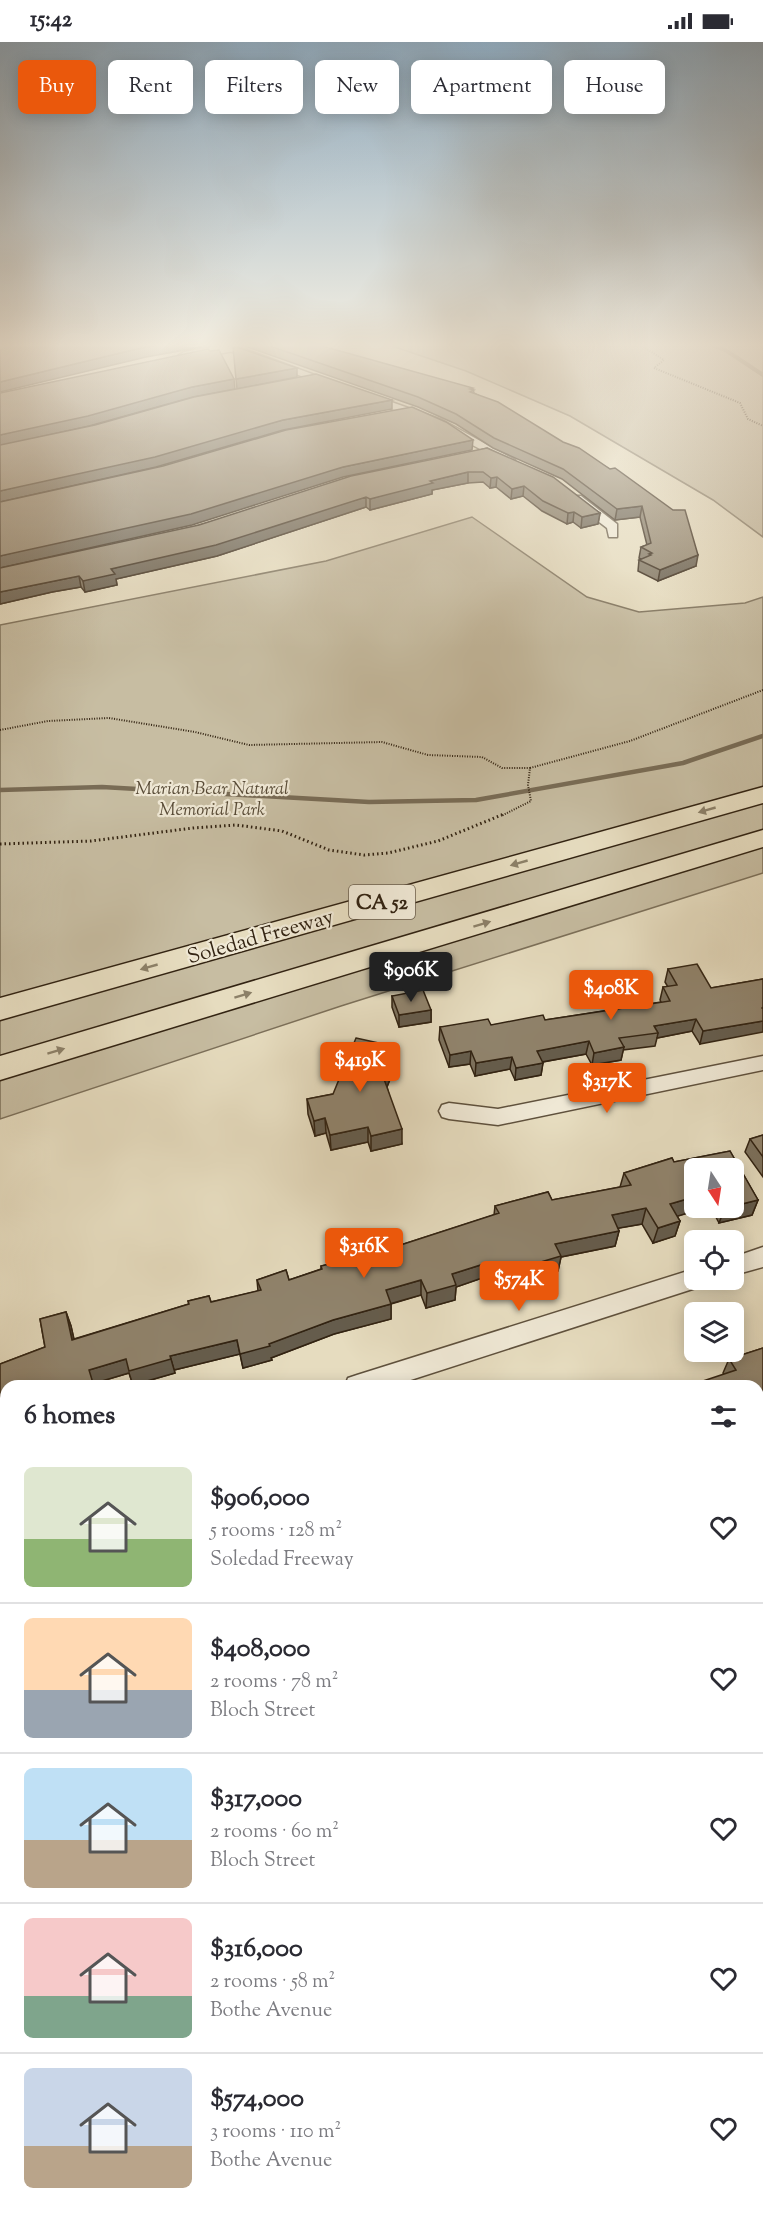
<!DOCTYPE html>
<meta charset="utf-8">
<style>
body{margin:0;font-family:"Sorts Mill Goudy",serif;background:#f2f2f3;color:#2b2b33;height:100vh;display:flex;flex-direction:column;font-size:22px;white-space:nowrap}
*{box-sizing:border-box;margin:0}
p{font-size:20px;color:#7c7c81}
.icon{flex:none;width:33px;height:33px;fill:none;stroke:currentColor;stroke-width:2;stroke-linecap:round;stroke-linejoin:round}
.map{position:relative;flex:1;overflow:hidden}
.sheet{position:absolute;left:0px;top:1338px;width:764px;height:834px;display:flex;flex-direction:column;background:#fff;border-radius:18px 18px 0 0;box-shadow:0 3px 15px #0003}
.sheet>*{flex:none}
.hud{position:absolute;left:18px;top:18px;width:728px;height:54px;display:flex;gap:12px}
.needle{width:39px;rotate:168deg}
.fabs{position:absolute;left:684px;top:1116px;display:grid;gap:12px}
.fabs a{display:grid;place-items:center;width:60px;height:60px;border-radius:9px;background:#fff;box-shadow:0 3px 15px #0003;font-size:30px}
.price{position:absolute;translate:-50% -51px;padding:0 14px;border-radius:6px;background:#ea580c;color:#fff;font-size:20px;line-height:39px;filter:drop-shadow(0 2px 3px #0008)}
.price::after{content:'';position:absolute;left:50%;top:36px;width:18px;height:14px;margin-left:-9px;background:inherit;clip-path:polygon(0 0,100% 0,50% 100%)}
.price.on{background:#222;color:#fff}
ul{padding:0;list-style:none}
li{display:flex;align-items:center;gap:18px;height:150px;padding:0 24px}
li+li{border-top:2px solid #e1e1e2}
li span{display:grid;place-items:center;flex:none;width:168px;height:120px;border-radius:9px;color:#555}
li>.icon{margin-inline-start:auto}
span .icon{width:72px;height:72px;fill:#fffc;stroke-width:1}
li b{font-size:26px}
h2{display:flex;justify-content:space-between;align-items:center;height:72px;padding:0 24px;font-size:26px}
.chip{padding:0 21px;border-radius:9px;background:#fff;box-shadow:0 3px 15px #0003;font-size:21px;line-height:54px}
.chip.on{background:#ea580c;color:#fff}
.status{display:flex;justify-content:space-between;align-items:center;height:42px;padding:0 30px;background:#fff;direction:ltr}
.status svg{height:16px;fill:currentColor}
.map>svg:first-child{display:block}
.green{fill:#c7bda2;stroke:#7c705a;stroke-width:1.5}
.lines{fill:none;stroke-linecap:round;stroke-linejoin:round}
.stream-far1{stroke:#796c56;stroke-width:4}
.stream{stroke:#796c56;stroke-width:4.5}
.minor-casing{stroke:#5f513d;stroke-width:3}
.tertiary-casing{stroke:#5f513d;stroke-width:3}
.motorway-casing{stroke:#322312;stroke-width:3}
.path-far1{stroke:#322312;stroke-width:2;stroke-dasharray:1 1.5;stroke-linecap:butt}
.path{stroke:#322312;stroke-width:3;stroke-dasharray:1.5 3;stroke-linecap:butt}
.minor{fill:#efe8d5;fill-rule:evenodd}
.tertiary{fill:#efe8d5;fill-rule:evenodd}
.motorway{fill:#e6dcbf;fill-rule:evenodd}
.wall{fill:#7c715d;stroke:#322312;stroke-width:1.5}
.shaded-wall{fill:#655c4c;stroke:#322312;stroke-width:1.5}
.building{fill:#90836c;stroke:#322312;stroke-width:1.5}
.oneway{fill:#8c8068}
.labels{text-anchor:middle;stroke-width:4.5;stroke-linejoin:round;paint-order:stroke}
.far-park-label{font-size:18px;font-style:italic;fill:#574a36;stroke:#efe8d5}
.shield{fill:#efe8d5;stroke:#6b5e4c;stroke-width:1.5}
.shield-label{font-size:20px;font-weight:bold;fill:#322312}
.street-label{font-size:21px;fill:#322312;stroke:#efe8d5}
</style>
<div class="status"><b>15:42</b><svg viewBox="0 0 49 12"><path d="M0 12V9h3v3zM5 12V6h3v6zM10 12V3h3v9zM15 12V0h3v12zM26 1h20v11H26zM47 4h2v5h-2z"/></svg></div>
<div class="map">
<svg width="763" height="2172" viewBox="0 0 763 2172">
<rect width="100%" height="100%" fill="#e6dcbf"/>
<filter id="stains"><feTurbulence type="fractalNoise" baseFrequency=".00333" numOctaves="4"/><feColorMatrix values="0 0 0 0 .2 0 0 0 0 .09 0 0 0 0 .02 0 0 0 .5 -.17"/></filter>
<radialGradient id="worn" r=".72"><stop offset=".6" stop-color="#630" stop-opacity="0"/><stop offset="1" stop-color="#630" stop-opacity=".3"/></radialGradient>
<g class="green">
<polygon points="386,302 763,302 763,495 713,458 570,374 466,329"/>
<polygon points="472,475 587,555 639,570 745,561 763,555 763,831 341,964 0,1077 0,583 326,519"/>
</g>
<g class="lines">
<polyline class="stream-far1" points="710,302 727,309 763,333"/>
<polyline class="stream" points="0,748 102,745 369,760 476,758 683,721 763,694"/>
<g class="minor-casing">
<g id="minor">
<polygon points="220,302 231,302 339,342 330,344 227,308"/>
<polygon points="366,351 442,378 515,418 505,420 434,383 362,356 362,352"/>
<polygon points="573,454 581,454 617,482 617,495 609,495 607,486 573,460"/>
<polygon points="763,1014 763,1028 498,1083 449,1077 442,1075 439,1069 442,1063 449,1061 498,1067"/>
<polygon points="763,1205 763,1225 734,1233 734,1215"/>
<polygon points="694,1227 694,1238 705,1238 702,1244 392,1344 345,1344 348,1336 357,1333"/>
<polygon points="6,1449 6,1476 0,1479 0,1452"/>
<polygon points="763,1455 763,1481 758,1483 758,1457"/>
<rect x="0" y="1737" width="6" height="30"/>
<polygon points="763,1889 763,1921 758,1923 758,1891"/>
<polygon points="63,2166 111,2166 109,2172 61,2172"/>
</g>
</g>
<g class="tertiary-casing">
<polygon id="tertiary" points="230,302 236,306 234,309 184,318 178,314 184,310"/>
</g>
<g class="motorway-casing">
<g id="motorway">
<polygon points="763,745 763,761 0,978 0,956"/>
<polygon points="763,788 763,805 0,1038 0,1014"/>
</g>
</g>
<g class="path-far1">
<polyline points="639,302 664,318 654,326 740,361 748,377 763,384"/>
<polyline points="0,688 48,679 109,676 195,690 249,703 382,700 428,713 482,715 502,726 530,726 528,743 531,759 501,774"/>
<polyline points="530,726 630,699 763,648"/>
</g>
<polyline class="path" points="0,802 91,799 193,786 236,783 282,789 329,808 364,813 388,811 438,799 504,772"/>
<use href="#minor" class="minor"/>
<use href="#tertiary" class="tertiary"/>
<use href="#motorway" class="motorway"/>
</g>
<g class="wall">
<polygon points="241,302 308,302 473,347 474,351 610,427 696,524 658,539 638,529 639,518 641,517 639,516 641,505 647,503 640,475 615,478 562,437 493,406 456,382 418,365 242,303"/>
<polygon points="487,406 600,471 598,482 581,486 573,480 567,482 542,469 523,454 511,457 496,445 490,446 483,440 468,441 432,448 432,452 370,468 366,465 217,514 116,537 117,543 85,550 81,545 52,550 0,562 199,483"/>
<polygon points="668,927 711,946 763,937 700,1002 692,989 657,996 655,1004 623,1008 621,1018 592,1023 586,1012 543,1020 541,1033 515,1038 510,1027 475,1034 470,1022 449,1025 439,998 440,985 491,983 545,978 661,960 660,958 663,945 668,945 665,940"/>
<polygon points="392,954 431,968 431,980 399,985 392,965"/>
<polygon points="397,1020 387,1045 402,1102 371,1109 368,1100 331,1108 326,1091 315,1094 308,1072 307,1057 333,1052"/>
<polygon points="763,1093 763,1135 745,1110 750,1097"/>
<polygon points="730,1109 758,1158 752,1173 719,1181 711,1166 734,1166 734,1126 694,1126 694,1166 704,1166 677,1174 680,1179 675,1194 653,1201 642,1182 618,1186 619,1189 615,1204 561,1215 558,1229 492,1249 485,1235 456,1245 455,1258 426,1266 421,1253 391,1262 391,1277 334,1292 271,1316 272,1318 243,1326 240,1312 174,1328 175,1331 133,1343 129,1331 95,1341 95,1344 6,1344 6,1387 0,1389 0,1322 45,1305 40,1277 66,1270 71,1284 74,1297 189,1262 188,1259 209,1254 211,1260 258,1249 257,1238 286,1228 289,1238 321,1227 321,1224 379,1210 494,1173 495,1164 548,1150 552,1158 620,1145 624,1131 672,1116 674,1120"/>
<polygon points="763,1306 763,1405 758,1407 723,1331 729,1317"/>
<polygon points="0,1575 6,1577 6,1676 0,1674"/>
<polygon points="763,1698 763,1820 760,1821 758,1814 758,1700"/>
</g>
<g class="shaded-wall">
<polygon points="165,302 201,302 201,305 146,315 0,350 0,340 145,305"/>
<polygon points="297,326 297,335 237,347 236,337"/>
<polygon points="234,337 235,347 193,355 89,384 0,404 0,393 192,345"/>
<polygon points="392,358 392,367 283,388 156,425 0,460 0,449 283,378"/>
<polygon points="473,398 472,408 343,435 192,483 0,526 0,514 343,425"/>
<polygon points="468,430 468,441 432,448 432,452 370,468 370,457 430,439"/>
<polygon points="497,435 496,445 490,446 491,436"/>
<polygon points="524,444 523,454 511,457 512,447"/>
<polygon points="366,455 366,465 217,514 116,537 117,543 85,550 83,539 111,527"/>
<polygon points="642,464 640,475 615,478 617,467"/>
<polygon points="574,470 573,480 567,482 568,471"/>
<polygon points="600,471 598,482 581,486 582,475"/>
<polygon points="698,513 696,524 658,539 660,528"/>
<polygon points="79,534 81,545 52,550 0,562 0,550"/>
<polygon points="431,968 431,980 399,985 399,973"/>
<polygon points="696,977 692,989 657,996 658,991 654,984"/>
<polygon points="763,979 763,990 700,1002 703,989"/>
<polygon points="589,999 586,1012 536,1021 537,1009"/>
<polygon points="397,1005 397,1020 384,1052 384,1037"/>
<polygon points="624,1005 621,1018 592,1023 594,1011"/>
<polygon points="471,1009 470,1022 449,1025 450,1013"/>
<polygon points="512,1015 510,1027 475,1034 476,1021"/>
<polygon points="543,1021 541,1033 515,1038 516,1026"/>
<polygon points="325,1076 326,1091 315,1094 314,1079"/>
<polygon points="368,1085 368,1100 331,1108 330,1093"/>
<polygon points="402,1087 402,1102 371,1109 371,1094"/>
<polygon points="694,1155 694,1166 704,1166 665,1178 670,1162"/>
<polygon points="758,1158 752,1173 719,1181 725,1166 734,1166 734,1164"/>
<polygon points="646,1166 642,1182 608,1188 612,1173"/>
<polygon points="680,1179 675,1194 653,1201 658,1186"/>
<polygon points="619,1189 615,1204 561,1215 558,1229 492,1249 494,1234 555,1202"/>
<polygon points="487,1221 485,1235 456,1245 455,1258 426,1266 427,1251 452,1232"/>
<polygon points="421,1238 421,1253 386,1263 386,1248"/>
<polygon points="391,1262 391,1277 334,1292 271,1316 272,1318 243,1326 240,1312 333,1278"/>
<polygon points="66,1270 71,1284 77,1312 72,1298"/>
<polygon points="237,1298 240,1312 174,1328 170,1314"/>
<polygon points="126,1317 171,1317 175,1331 133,1343 129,1331 95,1341 95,1344 82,1344 89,1328"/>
<polygon points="6,1371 6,1387 0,1389 0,1373"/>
<polygon points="763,1394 763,1405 758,1407 758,1396"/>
<polygon points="6,2083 6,2089 0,2092 0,2086"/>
</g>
<g class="building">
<polygon points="0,302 165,302 145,305 0,340"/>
<polygon points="264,302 308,302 309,303 315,302 473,346 470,347 474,348 470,350 498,360 563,400 579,406 610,427 615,426 673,468 685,468 698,513 660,528 639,518 651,513 649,512 652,511 641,505 651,501 642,464 617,467 563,427 494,396 456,372 418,355"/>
<polygon points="233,305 237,305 297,326 236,337"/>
<polygon points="208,307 210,309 219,308 234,337 192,345 88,374 0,393 0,351"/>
<polygon points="316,332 392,358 283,378 155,415 0,449 0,403 95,383 194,355"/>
<polygon points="412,365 446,380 473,398 343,425 191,472 0,514 0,460 163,424 286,388"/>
<polygon points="487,406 553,435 600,471 582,475 574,470 568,471 543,459 524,444 512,447 497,435 491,436 483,430 468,430 430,439 433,441 370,457 366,455 216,503 111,527 115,532 83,539 79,534 0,550 0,526 199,483 351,434"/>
<polygon points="697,922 711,946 763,937 763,965 762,966 763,967 763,979 703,989 696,977 654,984 658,991 619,996 624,1005 594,1011 589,999 537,1009 543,1021 516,1026 512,1015 476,1021 471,1009 450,1013 440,985 488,977 491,983 543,973 545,978 670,959 663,945 677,943 668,927"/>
<polygon points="423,948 431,968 399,973 392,954"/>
<polygon points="356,996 397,1005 384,1037 402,1087 371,1094 368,1085 330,1093 325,1076 314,1079 307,1057 333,1052"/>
<polygon points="763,1093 763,1115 750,1097"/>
<polygon points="730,1109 758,1158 734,1164 734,1126 694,1126 694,1155 670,1162 680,1179 658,1186 646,1166 612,1173 619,1189 555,1202 561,1214 494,1234 487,1221 452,1232 456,1243 427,1251 421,1238 386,1248 391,1262 333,1278 269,1302 270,1304 240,1312 237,1298 170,1314 171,1317 129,1329 126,1317 89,1328 93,1341 82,1344 6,1344 6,1371 0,1373 0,1322 45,1305 40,1277 66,1270 72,1298 189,1262 188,1259 209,1254 211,1260 261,1248 257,1238 286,1228 289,1238 322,1227 321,1224 379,1210 499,1171 495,1164 548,1150 552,1158 631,1143 624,1131 672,1116 674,1120"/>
<polygon points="763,1306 763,1394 758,1396 758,1344 688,1344 736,1328 729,1317"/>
<polygon points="664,1340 666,1344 651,1344"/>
<polygon points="0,1575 6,1577 6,1668 0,1667"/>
<polygon points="763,1698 763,1804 758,1805 758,1700"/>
<polygon points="6,1980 6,2083 0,2086 0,1983"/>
</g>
<defs><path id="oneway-solid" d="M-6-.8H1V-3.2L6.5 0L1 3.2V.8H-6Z" transform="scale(1.5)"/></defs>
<g class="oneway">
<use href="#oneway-solid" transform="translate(707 768) rotate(164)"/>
<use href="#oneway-solid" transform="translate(519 821) rotate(164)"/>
<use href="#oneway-solid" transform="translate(482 882) rotate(-17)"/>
<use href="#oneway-solid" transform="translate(149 925) rotate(164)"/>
<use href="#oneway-solid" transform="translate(243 953) rotate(-17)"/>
<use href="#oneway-solid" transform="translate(56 1009) rotate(-17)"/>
</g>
<linearGradient id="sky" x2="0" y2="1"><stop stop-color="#8fabc0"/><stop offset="0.5" stop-color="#f4efe2"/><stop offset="1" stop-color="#f4efe2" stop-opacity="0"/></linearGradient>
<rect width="763" height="606" fill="url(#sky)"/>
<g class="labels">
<g class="far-park-label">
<text x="212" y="752">Marian Bear Natural<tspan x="212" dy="21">Memorial Park</tspan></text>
</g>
<rect class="shield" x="349" y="843" width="66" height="34" rx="4.5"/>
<g class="shield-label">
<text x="382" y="867">CA 52</text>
</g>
<g class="street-label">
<text transform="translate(260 894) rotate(-16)" y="7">Soledad Freeway</text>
</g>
</g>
<rect width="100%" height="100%" filter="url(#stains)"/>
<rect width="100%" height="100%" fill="url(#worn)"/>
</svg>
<div class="fabs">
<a><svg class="needle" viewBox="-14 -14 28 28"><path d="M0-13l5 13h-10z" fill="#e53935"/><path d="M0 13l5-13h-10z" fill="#7c7c81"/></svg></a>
<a><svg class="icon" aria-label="locate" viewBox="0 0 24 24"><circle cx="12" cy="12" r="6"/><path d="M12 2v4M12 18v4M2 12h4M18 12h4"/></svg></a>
<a><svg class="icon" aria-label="layers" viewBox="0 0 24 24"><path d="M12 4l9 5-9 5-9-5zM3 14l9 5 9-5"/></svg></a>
</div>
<b class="price on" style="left:411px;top:961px">$906K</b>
<b class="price" style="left:611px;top:979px">$408K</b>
<b class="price" style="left:360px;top:1051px">$419K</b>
<b class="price" style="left:607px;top:1072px">$317K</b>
<b class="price" style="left:364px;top:1237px">$316K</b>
<b class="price" style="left:519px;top:1270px">$574K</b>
<div class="hud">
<a class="chip on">Buy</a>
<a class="chip">Rent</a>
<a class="chip">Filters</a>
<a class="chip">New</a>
<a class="chip">Apartment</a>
<a class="chip">House</a>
</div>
<section class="sheet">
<h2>6 homes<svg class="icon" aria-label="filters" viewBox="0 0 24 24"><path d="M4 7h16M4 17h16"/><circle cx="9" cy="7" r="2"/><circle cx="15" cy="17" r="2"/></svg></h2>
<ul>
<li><span style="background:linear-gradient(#dfe7d0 60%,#8fb573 0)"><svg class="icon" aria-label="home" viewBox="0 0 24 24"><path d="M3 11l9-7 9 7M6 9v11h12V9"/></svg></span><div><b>$906,000</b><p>5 rooms · 128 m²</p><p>Soledad Freeway</p></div><svg class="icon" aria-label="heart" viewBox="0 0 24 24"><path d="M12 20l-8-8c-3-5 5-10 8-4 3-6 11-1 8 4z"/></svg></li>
<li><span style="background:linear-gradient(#ffd9b3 60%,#9aa5b1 0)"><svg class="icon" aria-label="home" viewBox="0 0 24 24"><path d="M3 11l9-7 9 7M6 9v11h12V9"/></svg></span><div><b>$408,000</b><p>2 rooms · 78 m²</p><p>Bloch Street</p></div><svg class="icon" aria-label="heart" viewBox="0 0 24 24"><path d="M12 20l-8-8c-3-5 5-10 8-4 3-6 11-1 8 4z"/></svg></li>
<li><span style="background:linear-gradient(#bfe0f5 60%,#b9a48a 0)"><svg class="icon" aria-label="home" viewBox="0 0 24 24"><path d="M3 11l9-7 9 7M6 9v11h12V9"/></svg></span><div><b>$317,000</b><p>2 rooms · 60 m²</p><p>Bloch Street</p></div><svg class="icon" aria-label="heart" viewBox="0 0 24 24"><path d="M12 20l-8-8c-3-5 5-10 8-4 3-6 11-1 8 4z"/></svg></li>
<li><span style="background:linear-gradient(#f6c9c9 65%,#7fa58c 0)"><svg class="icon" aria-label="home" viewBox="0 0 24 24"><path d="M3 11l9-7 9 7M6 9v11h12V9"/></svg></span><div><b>$316,000</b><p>2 rooms · 58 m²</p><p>Bothe Avenue</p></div><svg class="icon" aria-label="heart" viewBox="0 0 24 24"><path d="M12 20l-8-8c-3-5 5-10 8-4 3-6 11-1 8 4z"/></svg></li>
<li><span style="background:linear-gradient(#c9d6e8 65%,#b9a48a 0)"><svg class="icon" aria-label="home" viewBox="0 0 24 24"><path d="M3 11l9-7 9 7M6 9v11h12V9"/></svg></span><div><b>$574,000</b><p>3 rooms · 110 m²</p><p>Bothe Avenue</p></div><svg class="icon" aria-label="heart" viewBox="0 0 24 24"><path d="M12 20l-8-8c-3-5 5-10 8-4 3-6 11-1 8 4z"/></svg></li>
</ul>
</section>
</div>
